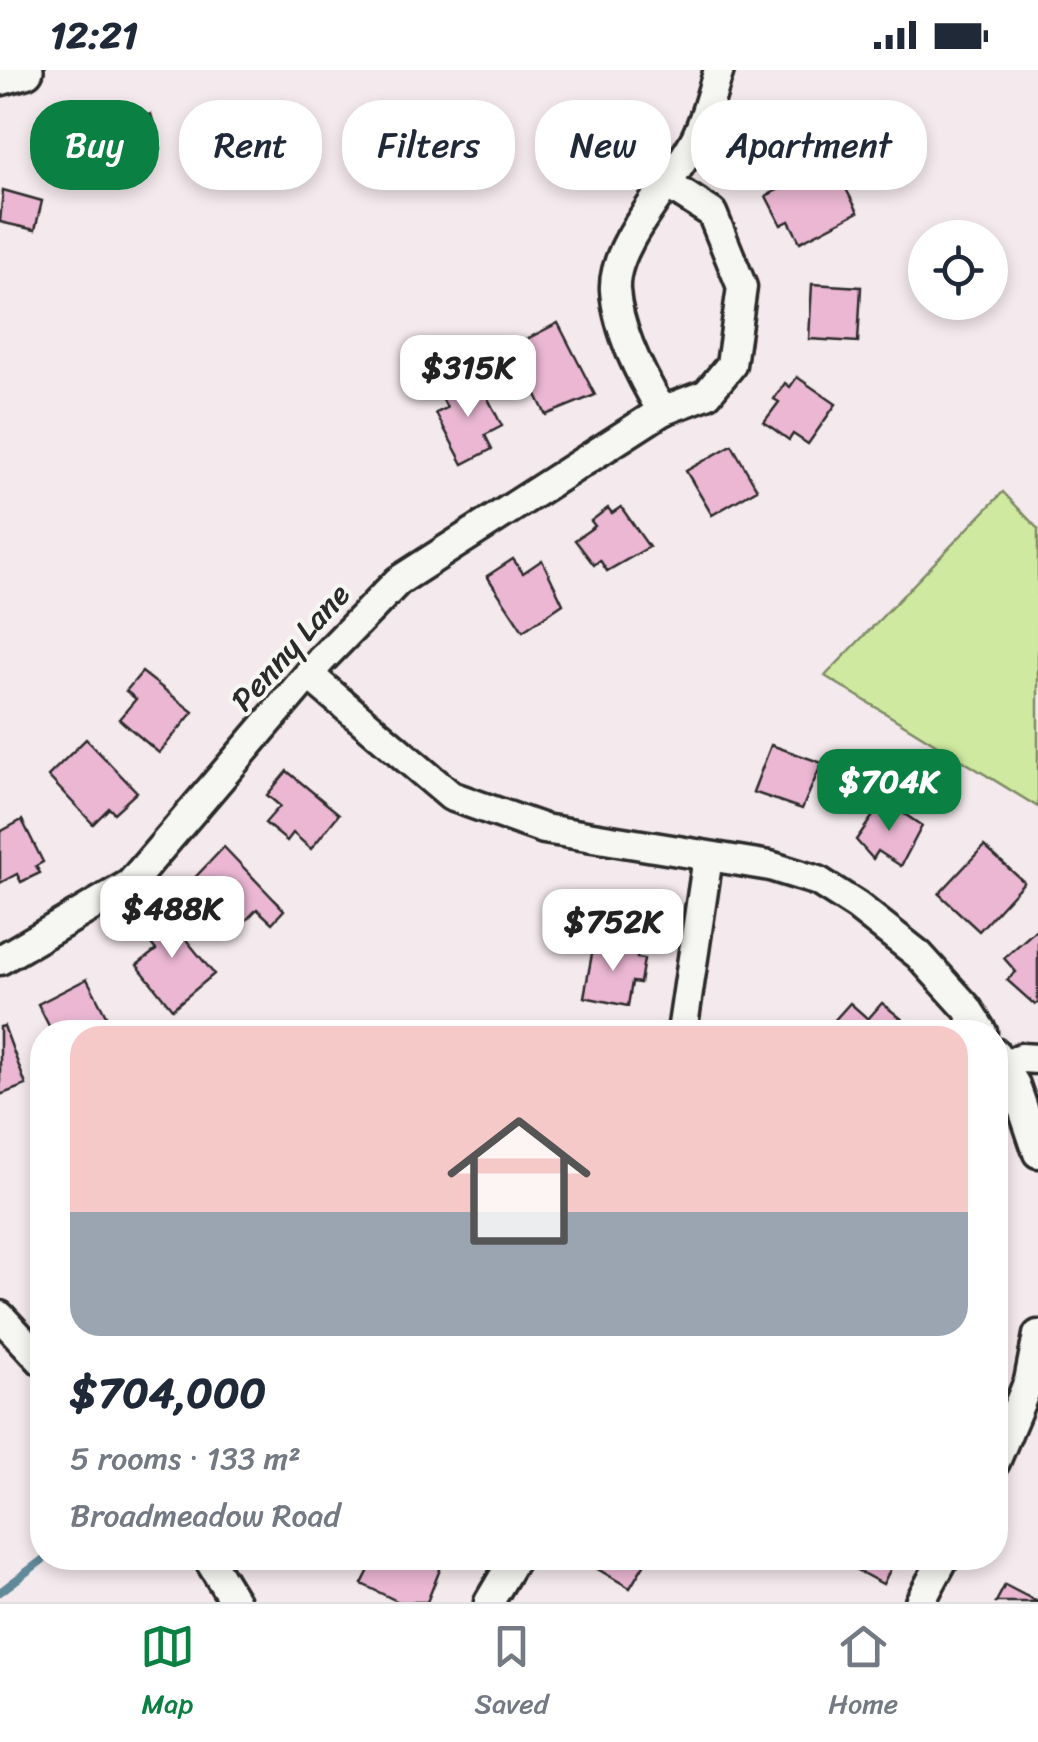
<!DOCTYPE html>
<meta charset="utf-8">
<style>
body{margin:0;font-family:Sriracha,sans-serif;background:#f2f2f3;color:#1f2937;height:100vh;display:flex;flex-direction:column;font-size:38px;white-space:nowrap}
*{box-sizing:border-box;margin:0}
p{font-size:32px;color:#747a83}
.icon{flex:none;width:55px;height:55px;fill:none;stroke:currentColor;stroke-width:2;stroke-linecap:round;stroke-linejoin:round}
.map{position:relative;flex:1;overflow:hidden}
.sheet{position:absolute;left:30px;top:950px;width:978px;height:550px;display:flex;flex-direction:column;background:#fff;border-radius:40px;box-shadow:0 5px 15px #0003}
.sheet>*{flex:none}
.guide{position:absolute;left:30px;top:30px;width:980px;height:90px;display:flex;gap:20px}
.buttons{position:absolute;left:908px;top:150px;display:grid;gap:20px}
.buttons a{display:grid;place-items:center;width:100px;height:100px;border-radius:50%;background:#fff;box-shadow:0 5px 15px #0003;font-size:50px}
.price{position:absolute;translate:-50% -85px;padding:0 22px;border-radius:20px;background:#fff;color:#222;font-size:32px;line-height:65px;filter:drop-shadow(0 2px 5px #0008)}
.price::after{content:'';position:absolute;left:50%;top:60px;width:30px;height:22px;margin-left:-15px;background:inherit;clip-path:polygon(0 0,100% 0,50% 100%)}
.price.current{background:#0b8043;color:#fff}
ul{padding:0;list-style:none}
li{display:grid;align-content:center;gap:20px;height:530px;padding:0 40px}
li span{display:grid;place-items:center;height:310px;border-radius:30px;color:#555}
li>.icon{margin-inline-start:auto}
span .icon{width:180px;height:180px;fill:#fffc;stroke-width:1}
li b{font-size:42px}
.chip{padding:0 35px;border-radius:40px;background:#fff;box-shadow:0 5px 15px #0003;font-size:35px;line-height:90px}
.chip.current{background:#0b8043;color:#fff}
.status{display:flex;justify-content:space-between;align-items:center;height:70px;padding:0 50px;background:#fff;direction:ltr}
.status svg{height:28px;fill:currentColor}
.tab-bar{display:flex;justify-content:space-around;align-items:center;height:140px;border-top:2px solid #e0e1e3;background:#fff;font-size:28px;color:#747a83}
.tab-bar a{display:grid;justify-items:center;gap:5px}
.tab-bar .current{color:#0b8043}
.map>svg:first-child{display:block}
.green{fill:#cfeaa0;stroke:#7d8a66;stroke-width:2.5}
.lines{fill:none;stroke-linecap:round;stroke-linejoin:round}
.stream{stroke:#60899a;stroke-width:8}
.building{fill:#ebb7d3;stroke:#2b2b2b;stroke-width:2.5}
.minor-casing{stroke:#2b2b2b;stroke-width:35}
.tertiary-casing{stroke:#2b2b2b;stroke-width:42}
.minor{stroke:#f6f6f2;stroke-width:28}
.tertiary{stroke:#f6f6f2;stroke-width:35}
.labels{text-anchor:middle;stroke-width:8;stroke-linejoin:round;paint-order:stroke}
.street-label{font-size:32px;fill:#2b2b2b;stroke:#f6f6f2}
</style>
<div class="status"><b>12:21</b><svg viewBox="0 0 49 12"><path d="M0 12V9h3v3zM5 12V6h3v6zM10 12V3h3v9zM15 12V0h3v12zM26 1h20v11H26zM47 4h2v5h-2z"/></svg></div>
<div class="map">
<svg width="1038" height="1532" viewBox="0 0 1038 1532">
<rect width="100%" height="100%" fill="#f4e9ec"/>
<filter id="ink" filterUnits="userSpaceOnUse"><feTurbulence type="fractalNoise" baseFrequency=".01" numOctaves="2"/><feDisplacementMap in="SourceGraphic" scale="20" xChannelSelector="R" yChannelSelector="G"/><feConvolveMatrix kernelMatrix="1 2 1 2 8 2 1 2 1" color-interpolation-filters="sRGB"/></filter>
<g filter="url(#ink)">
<polygon class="green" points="1003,422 1038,459 1038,737 825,606"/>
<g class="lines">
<polyline class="stream" points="0,1522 45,1488"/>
</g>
<g class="building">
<polygon points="151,44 161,79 91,98 83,69 110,62 108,56"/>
<polygon points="832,92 858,142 800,172 789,151 781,155 766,126"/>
<polygon points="3,120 42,131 35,160 0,152"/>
<polygon points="812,214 861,217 858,272 809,269"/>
<polygon points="558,253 595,325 546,345 518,288 530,281 525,270"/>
<polygon points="797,307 836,334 808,374 793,364 789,370 764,352 779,332 774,329 785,313 790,317"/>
<polygon points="464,309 470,319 480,313 502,356 485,365 492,379 463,394 436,343 447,338 439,322"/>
<polygon points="732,375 757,419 712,445 686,401"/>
<polygon points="621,437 649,477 607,501 600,490 594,495 575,470 595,456 591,451 608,438 612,443"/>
<polygon points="513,489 523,503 542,490 563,534 523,561 487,506"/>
<polygon points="142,602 193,642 159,683 119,649 136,629 126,621"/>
<polygon points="86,669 137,722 114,743 109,738 93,754 48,706"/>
<polygon points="771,675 822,693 802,739 753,722"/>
<polygon points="287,701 339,744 311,779 293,763 287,771 265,753 280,736 267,725"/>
<polygon points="884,730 922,756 901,796 878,781 873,789 856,770"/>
<polygon points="22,750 43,792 36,796 40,803 21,812 17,804 0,813 0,762"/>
<polygon points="984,776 1024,812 979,861 939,824"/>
<polygon points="224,777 284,840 272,853 257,839 235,862 186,817"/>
<polygon points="162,840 214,904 172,939 137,895 156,880 139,859"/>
<polygon points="1038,858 1038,933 1035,935 1007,910 1016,902 1004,888"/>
<polygon points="594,873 638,881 637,888 644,889 640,913 632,912 628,936 584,927"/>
<polygon points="87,909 110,953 92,962 52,962 38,934"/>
<polygon points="850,933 868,949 882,933 904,951 894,962 824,962"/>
<polygon points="4,956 26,1015 0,1025 0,957"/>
<polygon points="375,1488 434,1488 443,1492 427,1532 399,1532 362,1514"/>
<polygon points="586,1488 648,1488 630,1518 584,1491"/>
<polygon points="834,1488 896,1488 883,1514"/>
<polygon points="1005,1515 1038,1532 996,1532"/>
</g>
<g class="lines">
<g class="minor-casing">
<g id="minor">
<polyline points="662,341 707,324 731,295 742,217 712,143 667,114"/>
<polyline points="309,605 451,726 544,759 770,796 818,811 857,836 919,885 967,938 982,962"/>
<path d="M0,890L130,814L321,590L398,511L662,341C641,306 618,262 615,220C612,172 677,109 697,66C707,45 712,21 719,0"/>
<polyline points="682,962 708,787"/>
<polyline points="995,983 1015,1015 1038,1083"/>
<polyline points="1004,997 1021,988 1038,989"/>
<polyline points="0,1246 42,1291"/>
<polyline points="995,1392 1029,1311 1038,1265"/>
<polyline points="208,1488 235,1532"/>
<polyline points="489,1532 515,1488"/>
<polyline points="920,1532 944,1488"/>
</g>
</g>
<g class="tertiary-casing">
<polyline id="tertiary" points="0,7 25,0"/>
</g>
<use href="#minor" class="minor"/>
<use href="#tertiary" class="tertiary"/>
</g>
</g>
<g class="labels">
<g class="street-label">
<text transform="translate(290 577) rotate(-48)" y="11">Penny Lane</text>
</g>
</g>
</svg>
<div class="buttons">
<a><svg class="icon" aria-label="locate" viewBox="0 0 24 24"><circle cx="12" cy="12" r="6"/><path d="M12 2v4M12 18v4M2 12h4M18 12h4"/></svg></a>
</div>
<b class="price" style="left:468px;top:350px">$315K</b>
<b class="price current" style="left:889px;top:764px">$704K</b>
<b class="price" style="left:172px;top:891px">$488K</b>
<b class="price" style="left:613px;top:904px">$752K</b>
<div class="guide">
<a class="chip current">Buy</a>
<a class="chip">Rent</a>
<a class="chip">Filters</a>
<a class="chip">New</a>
<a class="chip">Apartment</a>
</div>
<section class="sheet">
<ul>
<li><span style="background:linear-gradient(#f6c9c9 60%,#9aa5b1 0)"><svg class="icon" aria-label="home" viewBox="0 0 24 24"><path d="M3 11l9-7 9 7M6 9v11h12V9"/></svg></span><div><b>$704,000</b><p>5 rooms · 133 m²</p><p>Broadmeadow Road</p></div></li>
</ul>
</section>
</div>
<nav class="tab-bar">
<a class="current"><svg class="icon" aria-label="map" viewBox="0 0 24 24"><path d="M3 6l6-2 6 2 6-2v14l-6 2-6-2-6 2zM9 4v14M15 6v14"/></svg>Map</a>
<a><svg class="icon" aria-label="saved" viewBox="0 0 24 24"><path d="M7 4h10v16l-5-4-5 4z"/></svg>Saved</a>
<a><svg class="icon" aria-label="home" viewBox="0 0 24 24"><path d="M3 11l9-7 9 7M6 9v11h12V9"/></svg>Home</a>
</nav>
